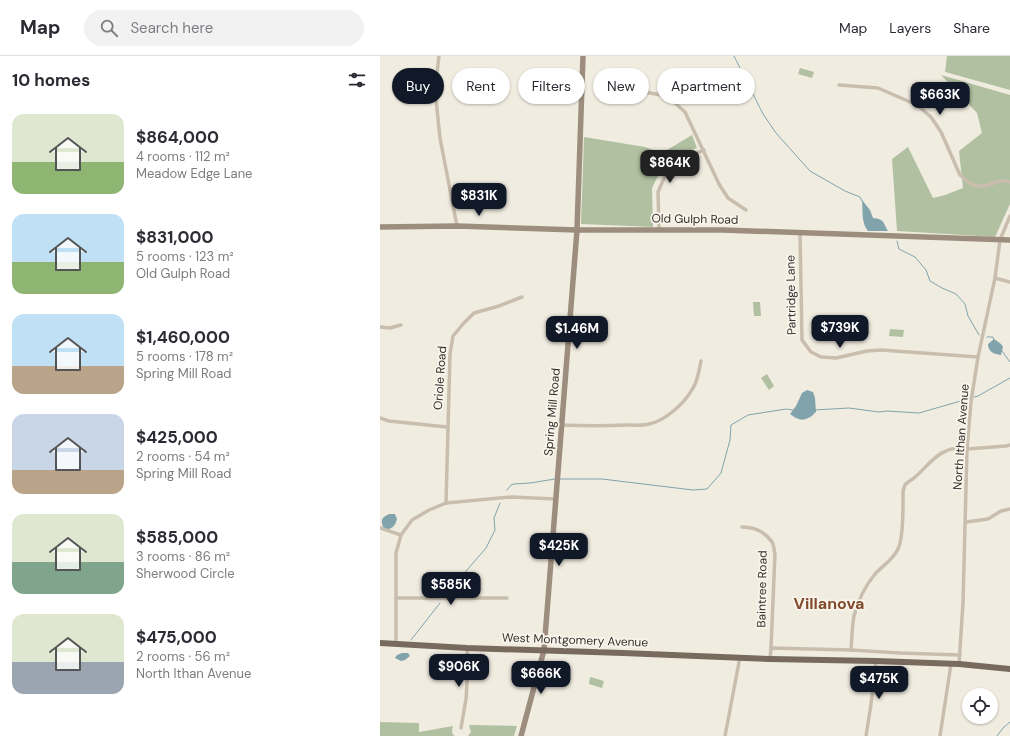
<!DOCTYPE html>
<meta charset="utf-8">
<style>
body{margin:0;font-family:"DM Sans",sans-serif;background:#f2f2f3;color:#2b2b33;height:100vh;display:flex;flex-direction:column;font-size:15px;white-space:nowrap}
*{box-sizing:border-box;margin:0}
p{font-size:13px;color:#7c7c81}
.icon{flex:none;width:22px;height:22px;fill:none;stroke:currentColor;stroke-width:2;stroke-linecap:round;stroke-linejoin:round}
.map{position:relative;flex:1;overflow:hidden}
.sheet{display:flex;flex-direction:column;background:#fff;width:380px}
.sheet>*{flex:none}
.top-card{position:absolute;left:12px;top:12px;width:380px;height:36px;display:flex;gap:8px}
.tools{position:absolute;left:582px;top:632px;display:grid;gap:8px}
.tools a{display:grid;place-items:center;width:36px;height:36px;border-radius:50%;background:#fff;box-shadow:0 1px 3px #0004;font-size:20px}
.price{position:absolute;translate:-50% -34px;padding:0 9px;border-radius:8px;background:#111827;color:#fff;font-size:13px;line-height:26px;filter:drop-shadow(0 1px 2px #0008)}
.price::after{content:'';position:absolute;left:50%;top:24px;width:12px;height:9px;margin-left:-6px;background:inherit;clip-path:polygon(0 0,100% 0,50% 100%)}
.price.active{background:#222;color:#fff}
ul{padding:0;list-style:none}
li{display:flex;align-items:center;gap:12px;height:100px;padding:0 12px}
li span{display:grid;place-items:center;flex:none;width:112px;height:80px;border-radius:12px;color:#555}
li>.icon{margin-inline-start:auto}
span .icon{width:48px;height:48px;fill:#fffc;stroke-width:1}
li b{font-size:17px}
h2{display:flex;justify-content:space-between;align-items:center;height:48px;padding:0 12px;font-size:17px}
.pill{padding:0 14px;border-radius:18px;background:#fff;box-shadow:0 1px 3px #0004;font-size:14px;line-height:36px}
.pill.active{background:#111827;color:#fff}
header{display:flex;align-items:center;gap:24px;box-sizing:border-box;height:56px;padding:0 20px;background:#fff;border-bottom:1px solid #e1e1e2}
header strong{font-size:19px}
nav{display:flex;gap:22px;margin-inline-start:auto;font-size:14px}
.search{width:280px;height:36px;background:#f2f2f3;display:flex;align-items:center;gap:10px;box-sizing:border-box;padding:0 14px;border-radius:22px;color:#7c7c81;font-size:15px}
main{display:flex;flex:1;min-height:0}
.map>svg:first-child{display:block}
.green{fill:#b1c0a1}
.water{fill:#81a4ac}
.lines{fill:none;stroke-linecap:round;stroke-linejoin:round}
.stream{stroke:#81a4ac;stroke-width:1}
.street{stroke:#c9bead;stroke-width:3.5}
.secondary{stroke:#9c8d7e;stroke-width:5.5}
.primary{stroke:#786a5d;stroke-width:6}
.labels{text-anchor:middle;stroke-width:3.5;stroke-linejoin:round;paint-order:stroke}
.street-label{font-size:12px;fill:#38312b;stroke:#f9f5ed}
.district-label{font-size:16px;font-weight:bold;fill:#804b2a;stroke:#f9f5ed}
</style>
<header>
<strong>Map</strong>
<div class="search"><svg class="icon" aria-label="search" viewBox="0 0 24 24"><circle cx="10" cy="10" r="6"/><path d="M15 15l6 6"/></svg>Search here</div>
<nav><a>Map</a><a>Layers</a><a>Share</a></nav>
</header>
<main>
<section class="sheet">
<h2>10 homes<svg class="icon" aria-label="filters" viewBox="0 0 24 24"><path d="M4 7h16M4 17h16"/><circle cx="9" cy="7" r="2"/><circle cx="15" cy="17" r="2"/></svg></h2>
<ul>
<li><span style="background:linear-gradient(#dfe7d0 60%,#8fb573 0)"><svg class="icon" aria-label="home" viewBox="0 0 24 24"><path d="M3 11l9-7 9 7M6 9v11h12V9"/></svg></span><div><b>$864,000</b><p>4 rooms · 112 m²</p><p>Meadow Edge Lane</p></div></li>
<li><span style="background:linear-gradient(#bfe0f5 60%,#8fb573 0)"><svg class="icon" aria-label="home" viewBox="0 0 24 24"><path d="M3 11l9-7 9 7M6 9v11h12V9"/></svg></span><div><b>$831,000</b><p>5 rooms · 123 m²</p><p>Old Gulph Road</p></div></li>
<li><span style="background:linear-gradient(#bfe0f5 65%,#b9a48a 0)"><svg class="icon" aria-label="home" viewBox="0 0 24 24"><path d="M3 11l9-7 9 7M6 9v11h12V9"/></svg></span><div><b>$1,460,000</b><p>5 rooms · 178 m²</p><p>Spring Mill Road</p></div></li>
<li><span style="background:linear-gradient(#c9d6e8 70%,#b9a48a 0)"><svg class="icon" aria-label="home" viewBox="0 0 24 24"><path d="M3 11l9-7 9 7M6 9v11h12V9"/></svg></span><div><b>$425,000</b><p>2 rooms · 54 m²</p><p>Spring Mill Road</p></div></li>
<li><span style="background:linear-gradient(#dfe7d0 60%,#7fa58c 0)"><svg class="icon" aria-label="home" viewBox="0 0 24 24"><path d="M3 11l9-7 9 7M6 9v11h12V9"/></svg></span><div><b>$585,000</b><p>3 rooms · 86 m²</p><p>Sherwood Circle</p></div></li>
<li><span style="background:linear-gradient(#dfe7d0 60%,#9aa5b1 0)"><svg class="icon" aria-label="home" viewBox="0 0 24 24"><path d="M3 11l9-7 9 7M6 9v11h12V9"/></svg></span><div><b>$475,000</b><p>2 rooms · 56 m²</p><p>North Ithan Avenue</p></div></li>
</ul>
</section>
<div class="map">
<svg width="630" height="680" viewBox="0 0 630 680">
<rect width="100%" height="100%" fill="#f1ece0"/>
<g class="green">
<polygon points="567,0 630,0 630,34 565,16"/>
<polygon points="420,12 434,16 432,22 418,18"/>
<polygon points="561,19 630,39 630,148 615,181 517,175 512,103 528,91 553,142 565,139 583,132 579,95 602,77 597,57"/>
<polygon points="312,79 317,92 305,96 292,104 281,114 272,132 273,171 201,168 204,81 265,91 282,97"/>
<polygon points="373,246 380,246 381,260 374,260"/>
<polygon points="510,273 524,274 523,281 509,280"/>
<polygon points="387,318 394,330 389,334 381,322"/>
<polygon points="210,621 224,625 222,632 209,628"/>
<path d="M0,666L39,667V676L73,670C72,674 71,678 75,680H0Z"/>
<polygon points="89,669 137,670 134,680 88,680 91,676"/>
</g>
<g class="water">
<path d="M482,144L490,154L493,162C504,163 503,166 508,175H488C481,167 483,155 482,144Z"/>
<path d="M614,283L621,288L623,291L621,299C614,298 608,296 608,288Z"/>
<path d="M427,334L433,336L435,342L436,356C433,358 432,361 428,362C422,366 415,362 410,358L416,350L422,337Z"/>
<path d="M9,458H15L17,463C15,470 12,474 4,473C0,464 1,462 9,458Z"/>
<polygon points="22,597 28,597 30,600 25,604 21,605 15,602 17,599"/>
</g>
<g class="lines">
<g class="stream">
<polyline points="354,0 383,58 396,77 430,115 465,135 480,141 482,145"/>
<polyline points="517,185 519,193 535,201 546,214 550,225 562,232 576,238 585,248 588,260 599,279"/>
<polyline points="607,281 613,281 614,284"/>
<polyline points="622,295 630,306"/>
<polyline points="594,341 598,340 630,322"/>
<polyline points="434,354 469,352 499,356 507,355 539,357 591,342"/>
<polyline points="180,423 222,423 313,434 327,433 341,417 350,384 351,369 368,359 406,353 413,354"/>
<polyline points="127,434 131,429 134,428 150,427 175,423"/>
<polyline points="68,536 106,492 115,474 114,462 120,447"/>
<polyline points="31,584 60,547"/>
<polyline points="617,680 623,672 630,666"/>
</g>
<g class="street">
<polyline points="59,0 55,34 60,82 77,170"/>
<polyline points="459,29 498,32 537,49 551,61 561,76 580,119 587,125 595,130 605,130 620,125 626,125 630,126"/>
<polyline points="248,37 270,37 281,39 294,46 305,56 339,128 348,142 366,154"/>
<polyline points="279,174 278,136 285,120 295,108 307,101 324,94"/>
<polyline points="420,177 422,284 431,296 441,301 456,302 487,295 501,294 598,301"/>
<polyline points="615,222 630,226"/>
<polyline points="0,271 10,272 21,269"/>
<polyline points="0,362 9,365 67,371"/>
<path d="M182,369C204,370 225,370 247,369C254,369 262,370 269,368C285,365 305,347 313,332C318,324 319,314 321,305"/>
<polyline points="66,447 70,298 73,280 83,268 94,257 119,250 142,241"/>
<polyline points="586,466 608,463 621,455 630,453"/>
<path d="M362,471C374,471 385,476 392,486C394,489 394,495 395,498L391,592"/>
<polyline points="0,472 21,479"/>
<polyline points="16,542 127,542"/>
<polyline points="16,588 16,497 21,479 32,464 49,454 66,447 131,441 176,443"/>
<path d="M471,594C472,583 472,570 474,560C478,545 485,530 495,518C502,510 513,504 518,493C524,481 523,450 523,435C524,433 524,431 525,429C527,426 532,424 535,421C545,413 553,400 566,395C572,392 581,391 587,393L626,390L630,389"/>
<polyline points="390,603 391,592 471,594 520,597 580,599"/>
<polyline points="579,608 583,547 587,393 591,346 598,301 615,222 620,184 630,160"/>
<polyline points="81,672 86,643 88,612 87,592"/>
<polyline points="345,680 360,601"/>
<polyline points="486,680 491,648 496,605"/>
<polyline points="560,680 571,608"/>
</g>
<g class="secondary">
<polyline points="0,171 77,170 197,174 343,174 630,184"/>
<polyline points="141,680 164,594 197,174 203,0"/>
</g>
<polyline class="primary" points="0,587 87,592 243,597 390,603 496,605 579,608 630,613"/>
</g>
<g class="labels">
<g class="street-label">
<text transform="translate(315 163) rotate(1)" y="4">Old Gulph Road</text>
<text transform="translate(411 239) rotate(-91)" y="4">Partridge Lane</text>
<text transform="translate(60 322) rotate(-86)" y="4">Oriole Road</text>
<text transform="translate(172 356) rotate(-85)" y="4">Spring Mill Road</text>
<text transform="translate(581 381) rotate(-86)" y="4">North Ithan Avenue</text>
<text transform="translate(382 533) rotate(-89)" y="4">Baintree Road</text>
<text transform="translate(195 584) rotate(2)" y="4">West Montgomery Avenue</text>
</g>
<g class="district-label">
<text x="449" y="553">Villanova</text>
</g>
</g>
</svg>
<div class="tools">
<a><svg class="icon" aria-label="locate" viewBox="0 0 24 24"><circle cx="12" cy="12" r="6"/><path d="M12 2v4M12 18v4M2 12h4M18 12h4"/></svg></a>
</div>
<b class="price" style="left:560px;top:60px">$663K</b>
<b class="price active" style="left:290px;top:128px">$864K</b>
<b class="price" style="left:99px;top:161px">$831K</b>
<b class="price" style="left:460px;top:293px">$739K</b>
<b class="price" style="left:197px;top:294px">$1.46M</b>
<b class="price" style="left:179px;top:511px">$425K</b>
<b class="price" style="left:71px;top:550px">$585K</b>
<b class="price" style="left:79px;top:632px">$906K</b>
<b class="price" style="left:161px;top:639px">$666K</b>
<b class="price" style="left:499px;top:644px">$475K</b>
<div class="top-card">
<a class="pill active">Buy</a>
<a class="pill">Rent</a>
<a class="pill">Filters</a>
<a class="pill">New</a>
<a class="pill">Apartment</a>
</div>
</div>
</main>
